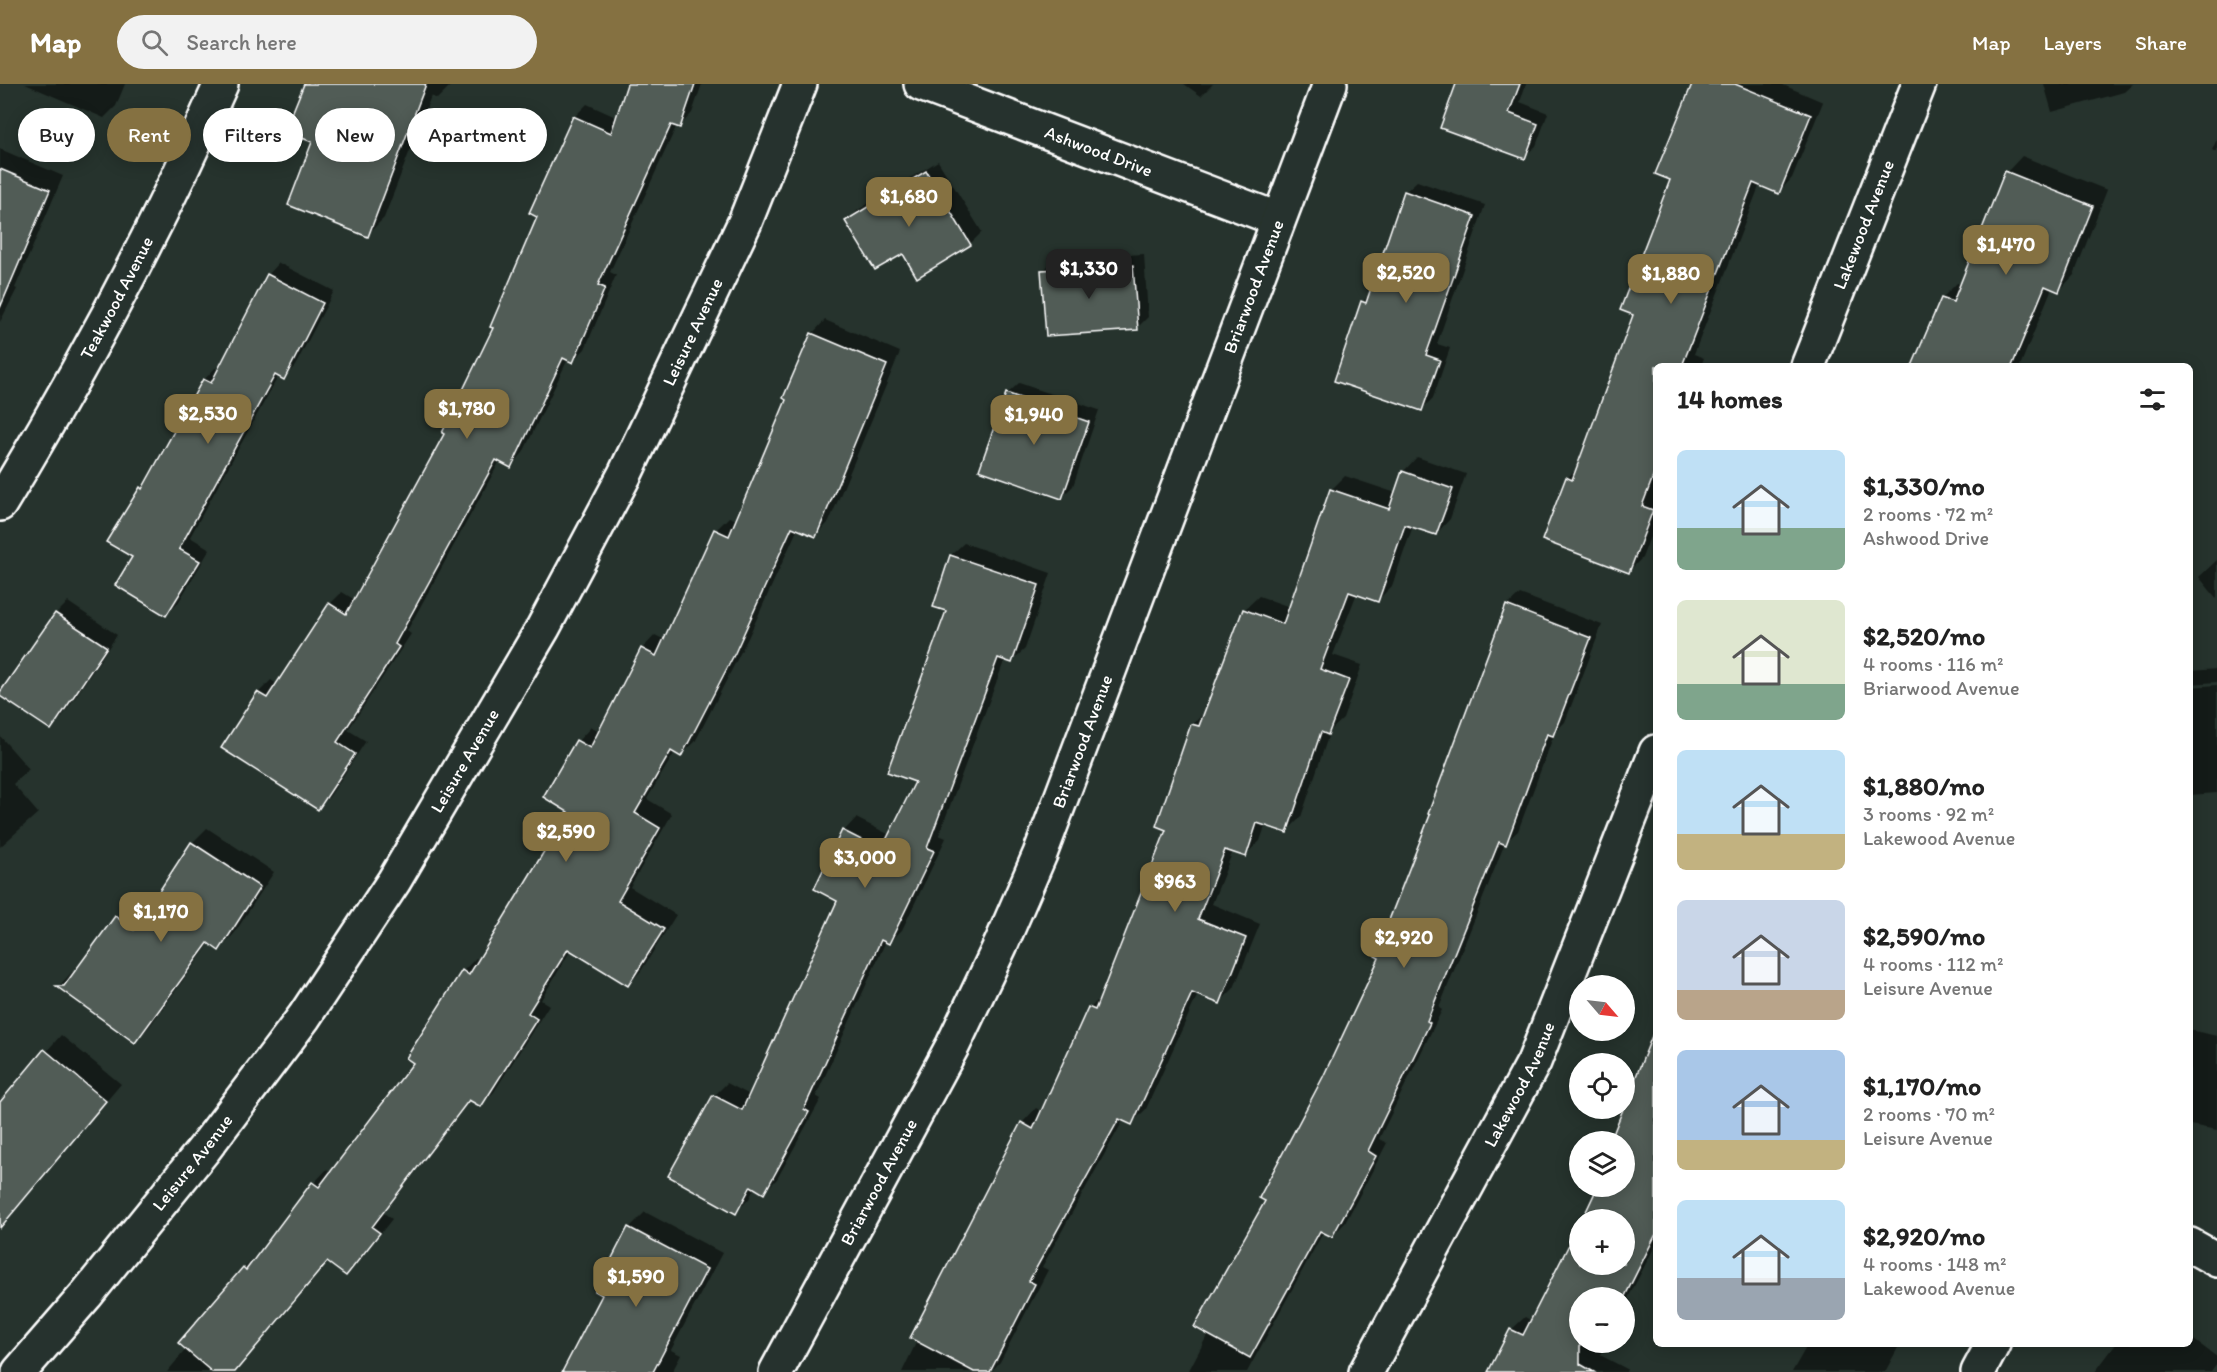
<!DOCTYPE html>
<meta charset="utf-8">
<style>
body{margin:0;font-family:Itim,sans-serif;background:#f2f2f2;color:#222;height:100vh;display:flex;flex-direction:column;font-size:22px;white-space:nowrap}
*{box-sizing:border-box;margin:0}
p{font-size:20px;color:#767676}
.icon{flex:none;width:33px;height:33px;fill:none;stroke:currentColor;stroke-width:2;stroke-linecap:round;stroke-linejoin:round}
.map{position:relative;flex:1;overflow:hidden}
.sheet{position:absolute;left:1653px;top:279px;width:540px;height:984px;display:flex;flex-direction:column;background:#fff;border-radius:9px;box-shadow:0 3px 15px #0003}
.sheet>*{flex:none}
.hud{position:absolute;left:18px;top:24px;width:570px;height:54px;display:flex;gap:12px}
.needle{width:39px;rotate:118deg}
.tools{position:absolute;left:1569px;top:891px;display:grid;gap:12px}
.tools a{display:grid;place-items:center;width:66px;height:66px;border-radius:50%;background:#fff;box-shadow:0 3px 15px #0003;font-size:30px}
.price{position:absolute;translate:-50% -51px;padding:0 14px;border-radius:12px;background:#857141;color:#fff;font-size:20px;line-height:39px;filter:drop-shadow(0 2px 3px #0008)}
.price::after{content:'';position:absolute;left:50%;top:36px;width:18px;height:14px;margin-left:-9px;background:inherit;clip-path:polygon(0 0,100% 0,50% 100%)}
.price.current{background:#222;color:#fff}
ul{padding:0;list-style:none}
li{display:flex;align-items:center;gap:18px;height:150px;padding:0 24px}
li span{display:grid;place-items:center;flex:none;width:168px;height:120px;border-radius:9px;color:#555}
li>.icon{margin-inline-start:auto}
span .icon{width:72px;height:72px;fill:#fffc;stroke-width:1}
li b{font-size:26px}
h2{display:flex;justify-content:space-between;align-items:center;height:72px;padding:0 24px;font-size:26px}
.chip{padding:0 21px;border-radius:27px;background:#fff;box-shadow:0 3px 15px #0003;font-size:21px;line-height:54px}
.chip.current{background:#857141;color:#fff}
header{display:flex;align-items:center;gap:36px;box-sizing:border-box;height:84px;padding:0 30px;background:#857141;color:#fff}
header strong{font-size:28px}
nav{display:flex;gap:33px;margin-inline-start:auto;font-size:21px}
.search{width:420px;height:54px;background:#f2f2f2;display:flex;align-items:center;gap:15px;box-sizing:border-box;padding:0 21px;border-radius:33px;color:#767676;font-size:22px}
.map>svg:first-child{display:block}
.shadow{fill:#0007}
.building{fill:#515c57;stroke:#fff;stroke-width:1.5}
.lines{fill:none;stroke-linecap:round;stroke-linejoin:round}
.minor-casing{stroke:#fff;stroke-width:38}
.minor{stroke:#26332d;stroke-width:33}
.labels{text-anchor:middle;stroke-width:6;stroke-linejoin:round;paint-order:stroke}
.street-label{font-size:18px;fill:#fff;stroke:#26332d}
</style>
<header>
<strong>Map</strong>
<div class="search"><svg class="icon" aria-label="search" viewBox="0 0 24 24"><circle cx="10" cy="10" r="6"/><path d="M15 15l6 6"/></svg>Search here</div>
<nav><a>Map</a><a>Layers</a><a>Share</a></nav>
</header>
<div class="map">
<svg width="2217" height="1288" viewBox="0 0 2217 1288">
<rect width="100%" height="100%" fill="#26332d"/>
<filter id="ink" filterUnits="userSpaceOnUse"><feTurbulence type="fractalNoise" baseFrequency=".0167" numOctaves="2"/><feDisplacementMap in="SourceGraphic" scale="12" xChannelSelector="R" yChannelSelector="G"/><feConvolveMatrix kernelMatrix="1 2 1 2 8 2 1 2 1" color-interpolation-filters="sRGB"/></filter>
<g filter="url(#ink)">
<g class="shadow">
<polygon points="25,0 125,0 116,22 104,34"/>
<polygon points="337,0 452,0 437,15 431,12 384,134 367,151"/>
<polygon points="629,0 702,0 692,29 680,42 677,41 610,188 616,191 585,265 573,277 568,275 523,369 511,382 500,377 407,547 411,550 348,646 366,657 330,712 318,724 223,663 258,609 271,596 278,601 330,520 342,508 355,516 446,350 495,244 539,132 574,33 587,20 618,34"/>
<polygon points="1184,0 1213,0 1201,12"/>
<polygon points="1458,0 1526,0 1520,18 1548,29 1536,62 1524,73"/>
<polygon points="1693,0 1781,0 1823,18 1792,94 1779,108 1760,100 1694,270 1704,274 1701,282 1656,282 1656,437 1642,474 1629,487 1567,394 1579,383 1634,230 1672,95"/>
<polygon points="2044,0 2133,0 2124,8 2052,28"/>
<polygon points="2217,55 2217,68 2212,66"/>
<polygon points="0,65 63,92 15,204 17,205 0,238"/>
<polygon points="2022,72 2107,106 2074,191 2059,207 2052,204 2020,282 1920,282 1942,214 1957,199 1962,200 2007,88"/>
<polygon points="938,77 982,148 970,160 918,192 903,168 847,137 858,126"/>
<polygon points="1417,97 1485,121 1437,260 1450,264 1433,314 1422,325 1362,218 1371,210 1405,108"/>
<polygon points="1144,170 1148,233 1137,244 1043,187 1055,175"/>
<polygon points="279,179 334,207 295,282 284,294 279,291 190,453 210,465 178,519 166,530 134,473 141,404 149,396 204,296 215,284 219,286 268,191"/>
<polygon points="825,236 900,268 829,438 816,451 798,444 748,554 695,658 681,671 675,668 647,715 672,730 630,803 676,831 641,887 628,901 571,866 541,916 549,921 494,1008 481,1021 471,1015 384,1129 392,1135 359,1177 346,1190 328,1177 235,1288 167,1288 187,1264 244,1184 257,1171 258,1172 314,1099 327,1085 332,1089 416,979 463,887 476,874 480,876 570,728 545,713 578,657 591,643 599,648 642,565 655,551 665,556 716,446 729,433 737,436 788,315 812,250"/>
<polygon points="1019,299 1099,326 1073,402 1062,413 1007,310"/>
<polygon points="1417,373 1466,390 1450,435 1436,450 1413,442 1392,502 1378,516 1357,509 1333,571 1362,581 1343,635 1330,647 1301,733 1287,747 1266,740 1260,757 1245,771 1233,767 1212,820 1260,840 1234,904 1220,918 1198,910 1146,1025 1132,1039 1124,1035 1042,1183 1048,1186 1000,1278 991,1288 902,1288 1022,1039 1036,1024 1043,1028 1090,924 1103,911 1168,745 1192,641 1207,626 1244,526 1259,512 1290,523 1331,406 1345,392 1396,409 1403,388"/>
<polygon points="964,459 1051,489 1025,565 1012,577 1005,575 939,751 946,754 902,846 889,859 886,857 816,1012 821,1015 777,1095 764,1108 755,1103 749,1115 736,1128 670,1091 714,1012 727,999 750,1011 839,816 844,747 856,734 890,751 917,697 947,527 935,522 951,471"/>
<polygon points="2217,476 2217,515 2199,493"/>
<polygon points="1520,510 1602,541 1565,638 1555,648 1518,747 1505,759 1439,924 1442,926 1379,1055 1387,1059 1345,1139 1332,1152 1324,1147 1247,1288 1188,1288 1208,1250 1267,1116 1381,873 1507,522"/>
<polygon points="68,518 117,551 62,633 50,644 0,611 56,530"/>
<polygon points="2217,585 2217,598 2190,600 2190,587"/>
<polygon points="2217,601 2217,709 2190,711 2190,603"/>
<polygon points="0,652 29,685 13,700 38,729 0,763"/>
<polygon points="207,744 274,788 234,850 219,865 210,859 150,942 135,957 59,902 72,888 76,888 116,833 130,818 147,830 192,759"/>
<polygon points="2190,946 2217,952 2217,1046 2190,1041"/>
<polygon points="61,951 121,1000 0,1143 0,1020"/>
<polygon points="1656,981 1656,1160 1624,1222 1624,1214 1580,1214 1580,1258 1606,1258 1600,1271 1627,1285 1626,1288 1490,1288 1511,1246 1525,1233 1532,1237 1580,1180 1624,1180 1624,1102"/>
<polygon points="645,1128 722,1169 671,1266 681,1271 672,1288 563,1288 605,1210 629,1144"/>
<polygon points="2190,1253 2217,1273 2217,1280 2211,1288 2095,1288 2116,1260 2190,1260"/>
<polygon points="1808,1260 1900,1260 1885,1288 1792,1288"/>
</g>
<g class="building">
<polygon points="304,0 426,0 368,153 288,121 312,58 285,47"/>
<polygon points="627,0 695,0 680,44 671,41 598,201 605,204 573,279 563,274 511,384 496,376 395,560 399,563 337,658 355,670 318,726 221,664 257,608 267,614 329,519 346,530 444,350 442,349 493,244 490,243 537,133 529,129 573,32 611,49"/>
<polygon points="1456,0 1520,0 1509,29 1538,40 1525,75 1440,44"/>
<polygon points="1692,0 1735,0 1811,31 1779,110 1753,99 1682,282 1656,282 1656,385 1642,422 1653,426 1629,489 1542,456 1566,393 1572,396 1633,231 1620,226 1670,96 1655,90"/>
<polygon points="0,85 50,106 0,224"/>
<polygon points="926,87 971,161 917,194 903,170 875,186 845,137"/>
<polygon points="2005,87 2093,122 2059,208 2045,202 2012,282 1912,282 1941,214 1953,218"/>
<polygon points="1404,107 1475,132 1426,271 1440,276 1422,327 1334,297 1361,217 1366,219"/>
<polygon points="1133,181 1138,246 1046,252 1041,186"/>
<polygon points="267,190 323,219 284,296 275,291 179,465 200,477 166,532 115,501 132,473 106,458 140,403 142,405 203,295 211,299"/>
<polygon points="811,249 887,281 816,453 792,443 735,569 681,673 671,667 635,729 660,744 618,817 664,845 628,902 568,865 528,929 537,935 481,1023 469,1016 372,1143 380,1149 346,1192 327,1178 235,1288 212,1288 178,1259 243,1183 246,1186 312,1098 319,1103 413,979 406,974 462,886 469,891 568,728 543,713 576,656 590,664 641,564 656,572 714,445 729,452 786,316 783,314"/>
<polygon points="1006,309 1089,338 1062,415 979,386"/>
<polygon points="1402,387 1453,405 1436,451 1405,441 1378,518 1349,508 1320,585 1349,596 1328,651 1321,648 1287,749 1257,739 1246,773 1225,766 1198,835 1246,854 1220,920 1192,909 1132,1041 1119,1035 1029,1197 1035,1200 990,1288 974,1288 910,1254 1021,1038 1033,1045 1088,923 1095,926 1166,746 1156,742 1191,640 1199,642 1243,525 1283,540 1330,405 1389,425"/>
<polygon points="950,471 1039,501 1012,579 998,574 927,764 934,767 889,860 881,856 804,1025 809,1028 764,1110 751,1102 736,1130 668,1092 713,1011 742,1026 837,817 814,805 842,746 881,766 915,698 887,688 946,527 933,523"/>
<polygon points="1506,521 1591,554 1553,652 1547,650 1506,761 1499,758 1427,937 1430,939 1368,1067 1376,1072 1332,1153 1320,1147 1250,1274 1194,1243 1265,1117 1259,1114 1323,993 1379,874 1375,872 1430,731 1428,730"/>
<polygon points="55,529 107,563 51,646 0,612 0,608"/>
<polygon points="191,758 260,803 219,867 208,859 135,959 56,902 64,902 115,832 134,846"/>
<polygon points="1654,947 1656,947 1656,1150 1624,1214 1580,1214 1580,1280 1594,1288 1488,1288 1510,1245 1523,1251 1580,1139 1580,1180 1624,1180 1624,1136 1582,1136 1598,1102 1624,1102 1624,1058 1610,1058"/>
<polygon points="44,965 106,1017 0,1144 0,1018"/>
<polygon points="628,1143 707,1185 653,1288 562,1288 602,1211 595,1207"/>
</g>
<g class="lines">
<g class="minor-casing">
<g id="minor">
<path id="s1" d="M921,0L1277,135"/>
<path id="s2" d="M1808,282L1919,0"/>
<path id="s3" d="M0,420C82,285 157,145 221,0"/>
<polyline points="2190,1161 2217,1176"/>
<path id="s4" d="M19,1288L86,1211L205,1064L304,933L394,797L543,544L625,390L745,138L800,0"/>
<path id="s5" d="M776,1288L953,961L1001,860L1040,770L1330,0"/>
<path id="s6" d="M1366,1288L1534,978L1656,668"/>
<polyline points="1978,1288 1993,1260"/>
</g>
</g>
<use href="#minor" class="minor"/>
</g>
</g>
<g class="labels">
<g class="street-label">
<text dy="6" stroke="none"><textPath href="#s1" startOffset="190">Ashwood Drive</textPath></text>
<text dy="6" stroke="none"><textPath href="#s2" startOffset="152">Lakewood Avenue</textPath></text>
<text dy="6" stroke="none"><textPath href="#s5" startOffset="1188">Briarwood Avenue</textPath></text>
<text dy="6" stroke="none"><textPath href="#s3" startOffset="237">Teakwood Avenue</textPath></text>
<text dy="6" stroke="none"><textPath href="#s4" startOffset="1244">Leisure Avenue</textPath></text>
<text dy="6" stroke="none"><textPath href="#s5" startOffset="702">Briarwood Avenue</textPath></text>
<text dy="6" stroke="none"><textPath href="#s4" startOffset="758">Leisure Avenue</textPath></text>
<text dy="6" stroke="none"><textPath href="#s6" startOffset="326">Lakewood Avenue</textPath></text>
<text dy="6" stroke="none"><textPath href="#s4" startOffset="272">Leisure Avenue</textPath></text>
<text dy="6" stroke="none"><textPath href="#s5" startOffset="216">Briarwood Avenue</textPath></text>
</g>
</g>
</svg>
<div class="tools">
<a><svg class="needle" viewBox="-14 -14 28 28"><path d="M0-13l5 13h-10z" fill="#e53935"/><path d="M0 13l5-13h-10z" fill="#767676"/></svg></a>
<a><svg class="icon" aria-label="locate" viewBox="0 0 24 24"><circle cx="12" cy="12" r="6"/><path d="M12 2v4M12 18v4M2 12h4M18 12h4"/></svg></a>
<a><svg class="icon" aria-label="layers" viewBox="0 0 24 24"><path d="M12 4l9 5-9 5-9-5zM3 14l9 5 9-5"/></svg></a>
<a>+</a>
<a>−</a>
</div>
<b class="price" style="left:909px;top:144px">$1,680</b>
<b class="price" style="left:2006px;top:192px">$1,470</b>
<b class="price current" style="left:1089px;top:216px">$1,330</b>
<b class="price" style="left:1406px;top:220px">$2,520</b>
<b class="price" style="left:1671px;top:221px">$1,880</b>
<b class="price" style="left:467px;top:356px">$1,780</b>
<b class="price" style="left:208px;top:361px">$2,530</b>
<b class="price" style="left:1034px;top:362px">$1,940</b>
<b class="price" style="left:566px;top:779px">$2,590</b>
<b class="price" style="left:865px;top:805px">$3,000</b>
<b class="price" style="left:1175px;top:829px">$963</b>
<b class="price" style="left:161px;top:859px">$1,170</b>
<b class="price" style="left:1404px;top:885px">$2,920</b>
<b class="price" style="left:636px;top:1224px">$1,590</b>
<div class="hud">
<a class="chip">Buy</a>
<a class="chip current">Rent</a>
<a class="chip">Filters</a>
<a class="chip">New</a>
<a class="chip">Apartment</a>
</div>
<section class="sheet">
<h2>14 homes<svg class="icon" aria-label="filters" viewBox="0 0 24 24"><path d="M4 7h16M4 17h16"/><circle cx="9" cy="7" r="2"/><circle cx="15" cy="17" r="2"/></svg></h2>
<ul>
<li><span style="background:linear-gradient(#bfe0f5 65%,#7fa58c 0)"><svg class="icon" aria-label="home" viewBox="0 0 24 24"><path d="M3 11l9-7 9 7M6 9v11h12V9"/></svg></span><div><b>$1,330/mo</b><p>2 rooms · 72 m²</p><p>Ashwood Drive</p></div></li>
<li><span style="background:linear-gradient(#dfe7d0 70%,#7fa58c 0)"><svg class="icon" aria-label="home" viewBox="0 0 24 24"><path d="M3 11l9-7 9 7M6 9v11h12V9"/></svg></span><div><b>$2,520/mo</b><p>4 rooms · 116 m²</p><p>Briarwood Avenue</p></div></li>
<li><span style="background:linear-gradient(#bfe0f5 70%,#c2b280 0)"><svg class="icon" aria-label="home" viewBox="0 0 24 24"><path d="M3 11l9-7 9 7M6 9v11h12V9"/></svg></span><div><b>$1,880/mo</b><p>3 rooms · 92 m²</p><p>Lakewood Avenue</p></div></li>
<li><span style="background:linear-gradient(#c9d6e8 75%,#b9a48a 0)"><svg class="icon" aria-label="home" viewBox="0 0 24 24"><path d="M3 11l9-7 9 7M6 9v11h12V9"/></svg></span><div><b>$2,590/mo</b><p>4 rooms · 112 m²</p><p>Leisure Avenue</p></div></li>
<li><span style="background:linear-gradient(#a9c7e8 75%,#c2b280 0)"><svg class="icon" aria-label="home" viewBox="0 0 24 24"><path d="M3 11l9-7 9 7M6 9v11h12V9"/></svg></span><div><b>$1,170/mo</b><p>2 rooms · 70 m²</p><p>Leisure Avenue</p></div></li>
<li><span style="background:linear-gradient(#bfe0f5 65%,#9aa5b1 0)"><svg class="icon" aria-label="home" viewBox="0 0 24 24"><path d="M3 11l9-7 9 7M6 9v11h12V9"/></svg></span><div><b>$2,920/mo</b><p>4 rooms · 148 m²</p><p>Lakewood Avenue</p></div></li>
</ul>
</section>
</div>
